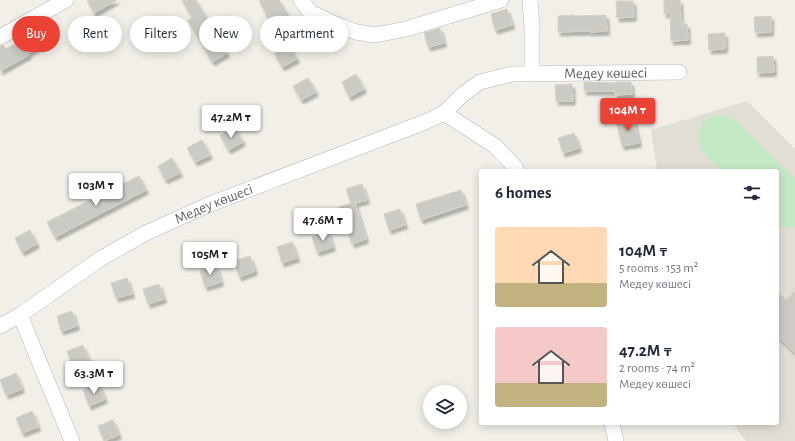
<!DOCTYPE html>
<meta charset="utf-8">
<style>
body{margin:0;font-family:"Alegreya Sans",sans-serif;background:#f2f2f3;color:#1f2937;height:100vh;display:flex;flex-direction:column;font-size:15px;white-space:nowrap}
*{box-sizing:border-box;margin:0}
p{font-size:13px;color:#747a83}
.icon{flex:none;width:22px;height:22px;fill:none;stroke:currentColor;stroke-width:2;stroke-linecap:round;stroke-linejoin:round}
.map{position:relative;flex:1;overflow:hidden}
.details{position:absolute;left:479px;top:169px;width:300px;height:256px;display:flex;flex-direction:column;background:#fff;border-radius:4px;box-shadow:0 2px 10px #0003}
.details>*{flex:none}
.banner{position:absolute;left:12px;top:16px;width:380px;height:36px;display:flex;gap:8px}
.tools{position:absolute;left:423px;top:385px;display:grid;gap:8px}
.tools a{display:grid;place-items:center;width:44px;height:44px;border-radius:50%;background:#fff;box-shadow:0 2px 10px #0003;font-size:20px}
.price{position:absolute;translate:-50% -34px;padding:0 9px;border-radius:4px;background:#fff;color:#222;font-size:13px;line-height:26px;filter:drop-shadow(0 1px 2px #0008)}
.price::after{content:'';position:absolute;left:50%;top:24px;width:12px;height:9px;margin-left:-6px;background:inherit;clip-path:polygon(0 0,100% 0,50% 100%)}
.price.selected{background:#ea4335;color:#fff}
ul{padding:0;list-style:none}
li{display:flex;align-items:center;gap:12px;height:100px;padding:0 16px}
li span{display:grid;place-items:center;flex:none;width:112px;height:80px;border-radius:4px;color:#555}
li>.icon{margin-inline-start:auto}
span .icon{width:48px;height:48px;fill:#fffc;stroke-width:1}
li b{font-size:17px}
h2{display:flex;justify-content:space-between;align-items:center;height:48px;padding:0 16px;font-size:17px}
.tag{padding:0 14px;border-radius:18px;background:#fff;box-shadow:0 2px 10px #0003;font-size:14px;line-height:36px}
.tag.selected{background:#ea4335;color:#fff}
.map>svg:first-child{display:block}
.education{fill:#e1ded6}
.green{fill:#c5e8c5}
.building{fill:#cccac5;stroke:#d6d1c6;filter:url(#shadow)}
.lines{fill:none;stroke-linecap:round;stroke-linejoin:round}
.minor-casing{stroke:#b5b8bc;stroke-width:16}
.minor{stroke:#fff;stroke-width:15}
.labels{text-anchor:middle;stroke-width:4;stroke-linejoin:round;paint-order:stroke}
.street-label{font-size:15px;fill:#5f6368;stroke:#fff}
</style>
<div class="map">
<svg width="795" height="441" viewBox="0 0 795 441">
<defs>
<filter id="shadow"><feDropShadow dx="2.5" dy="4" stdDeviation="1" flood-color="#0004"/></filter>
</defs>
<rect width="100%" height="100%" fill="#f1efe8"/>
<polygon class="education" points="747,101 795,149 795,441 746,441 732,423 777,423 777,171 657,171 651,130"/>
<path class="green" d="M721,115L730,117L737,122L795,178V227C788,229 783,228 777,224V171H722C716,165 709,160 704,153C694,141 697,123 712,116C715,115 718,115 721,115Z"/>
<g class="building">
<polygon points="87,0 117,0 94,13"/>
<polygon points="182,0 196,0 227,53 212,62 188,20 192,18"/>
<polygon points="259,0 279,0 295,27 280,35 268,13 266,14"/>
<polygon points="664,0 680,0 681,24 687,24 688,40 671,41 670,13 664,14"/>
<polygon points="616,1 633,1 634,17 617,18"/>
<polygon points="507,9 512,25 495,30 491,14"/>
<polygon points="574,15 574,16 606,15 607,31 590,32 590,31 558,32 558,16"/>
<polygon points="771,16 771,32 755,33 754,17"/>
<polygon points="159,17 168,33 154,41 145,24"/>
<polygon points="45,25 53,39 28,53 29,55 0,71 0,46 3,45 6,49 31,35 30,33"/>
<polygon points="440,28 444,43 428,47 424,33"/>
<polygon points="725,33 725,49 709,50 708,34"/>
<polygon points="289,45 297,59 282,67 274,53"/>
<polygon points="773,56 774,72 757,73 757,57"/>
<polygon points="356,74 364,89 349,97 342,82"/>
<polygon points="308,78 316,92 301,100 293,86"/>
<polygon points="584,82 615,83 615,82 631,82 632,94 615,95 615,91 584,91"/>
<polygon points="572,84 573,101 556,101 555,85"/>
<polygon points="633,117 639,143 622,146 616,121"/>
<polygon points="235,128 243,142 228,150 220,135"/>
<polygon points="574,133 579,148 563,153 558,138"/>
<polygon points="202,140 210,155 195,162 187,148"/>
<polygon points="172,158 180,173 165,180 158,166"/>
<polygon points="139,176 146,190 55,237 47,222"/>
<polygon points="362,184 367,200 355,203 366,239 352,244 339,207 351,203 346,189"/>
<polygon points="461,190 466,205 421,220 416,204"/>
<polygon points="400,209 405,225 389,230 384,214"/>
<polygon points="30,230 37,244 22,252 15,238"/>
<polygon points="328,231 333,247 317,252 312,237"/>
<polygon points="292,242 297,258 282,263 277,247"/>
<polygon points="250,256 255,271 239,277 234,261"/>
<polygon points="216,266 221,282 205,287 200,271"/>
<polygon points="127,278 132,294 116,298 111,283"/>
<polygon points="159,284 164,299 148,304 143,289"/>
<polygon points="795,291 795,353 777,336 777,292 786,300"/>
<polygon points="72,311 77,326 61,331 57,316"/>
<polygon points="83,345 89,360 73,366 67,351"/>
<polygon points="16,373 22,389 6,395 0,380"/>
<polygon points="99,384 105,399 89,406 83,390"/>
<polygon points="32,411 38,427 22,433 16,418"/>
<polygon points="113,420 119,435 104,441 98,426"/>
</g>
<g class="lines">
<g class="minor-casing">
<g id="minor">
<polyline points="301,0 310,12 333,23 356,32 375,35 406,29 501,0"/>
<polyline points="530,0 532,28 532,74"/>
<polyline points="0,37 66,0"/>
<polyline points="444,113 495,146 515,167 517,171"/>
<polyline points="20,315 72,441"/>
<path id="s1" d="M0,326L20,315L100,259L146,233L208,205L425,122L444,113L462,95L480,82L512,74L679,72"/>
<polyline points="612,423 616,441"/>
</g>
</g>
<use href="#minor" class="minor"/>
</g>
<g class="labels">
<g class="street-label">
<text dy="5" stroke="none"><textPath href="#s1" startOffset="669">Медеу көшесі</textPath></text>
<text dy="5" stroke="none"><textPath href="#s1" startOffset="247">Медеу көшесі</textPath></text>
</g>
</g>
</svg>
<div class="tools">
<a><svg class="icon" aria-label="layers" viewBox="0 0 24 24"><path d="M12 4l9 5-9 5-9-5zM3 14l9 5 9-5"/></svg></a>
</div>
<b class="price selected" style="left:628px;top:132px">104M ₸</b>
<b class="price" style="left:231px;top:139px">47.2M ₸</b>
<b class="price" style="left:96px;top:207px">103M ₸</b>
<b class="price" style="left:323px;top:242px">47.6M ₸</b>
<b class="price" style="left:210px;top:276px">105M ₸</b>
<b class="price" style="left:94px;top:395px">63.3M ₸</b>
<div class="banner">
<a class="tag selected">Buy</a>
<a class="tag">Rent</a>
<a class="tag">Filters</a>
<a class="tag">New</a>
<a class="tag">Apartment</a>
</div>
<section class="details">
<h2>6 homes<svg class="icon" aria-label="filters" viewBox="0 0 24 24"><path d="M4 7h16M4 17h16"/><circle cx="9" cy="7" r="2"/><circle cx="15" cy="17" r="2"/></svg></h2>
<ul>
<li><span style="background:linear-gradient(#ffd9b3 70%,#c2b280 0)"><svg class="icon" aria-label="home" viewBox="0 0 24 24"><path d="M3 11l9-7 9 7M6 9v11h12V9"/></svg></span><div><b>104M ₸</b><p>5 rooms · 153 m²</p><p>Медеу көшесі</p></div></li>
<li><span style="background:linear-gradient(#f6c9c9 70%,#c2b280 0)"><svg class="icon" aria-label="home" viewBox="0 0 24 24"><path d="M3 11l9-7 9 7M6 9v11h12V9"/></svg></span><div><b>47.2M ₸</b><p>2 rooms · 74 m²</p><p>Медеу көшесі</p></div></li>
</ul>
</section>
</div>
